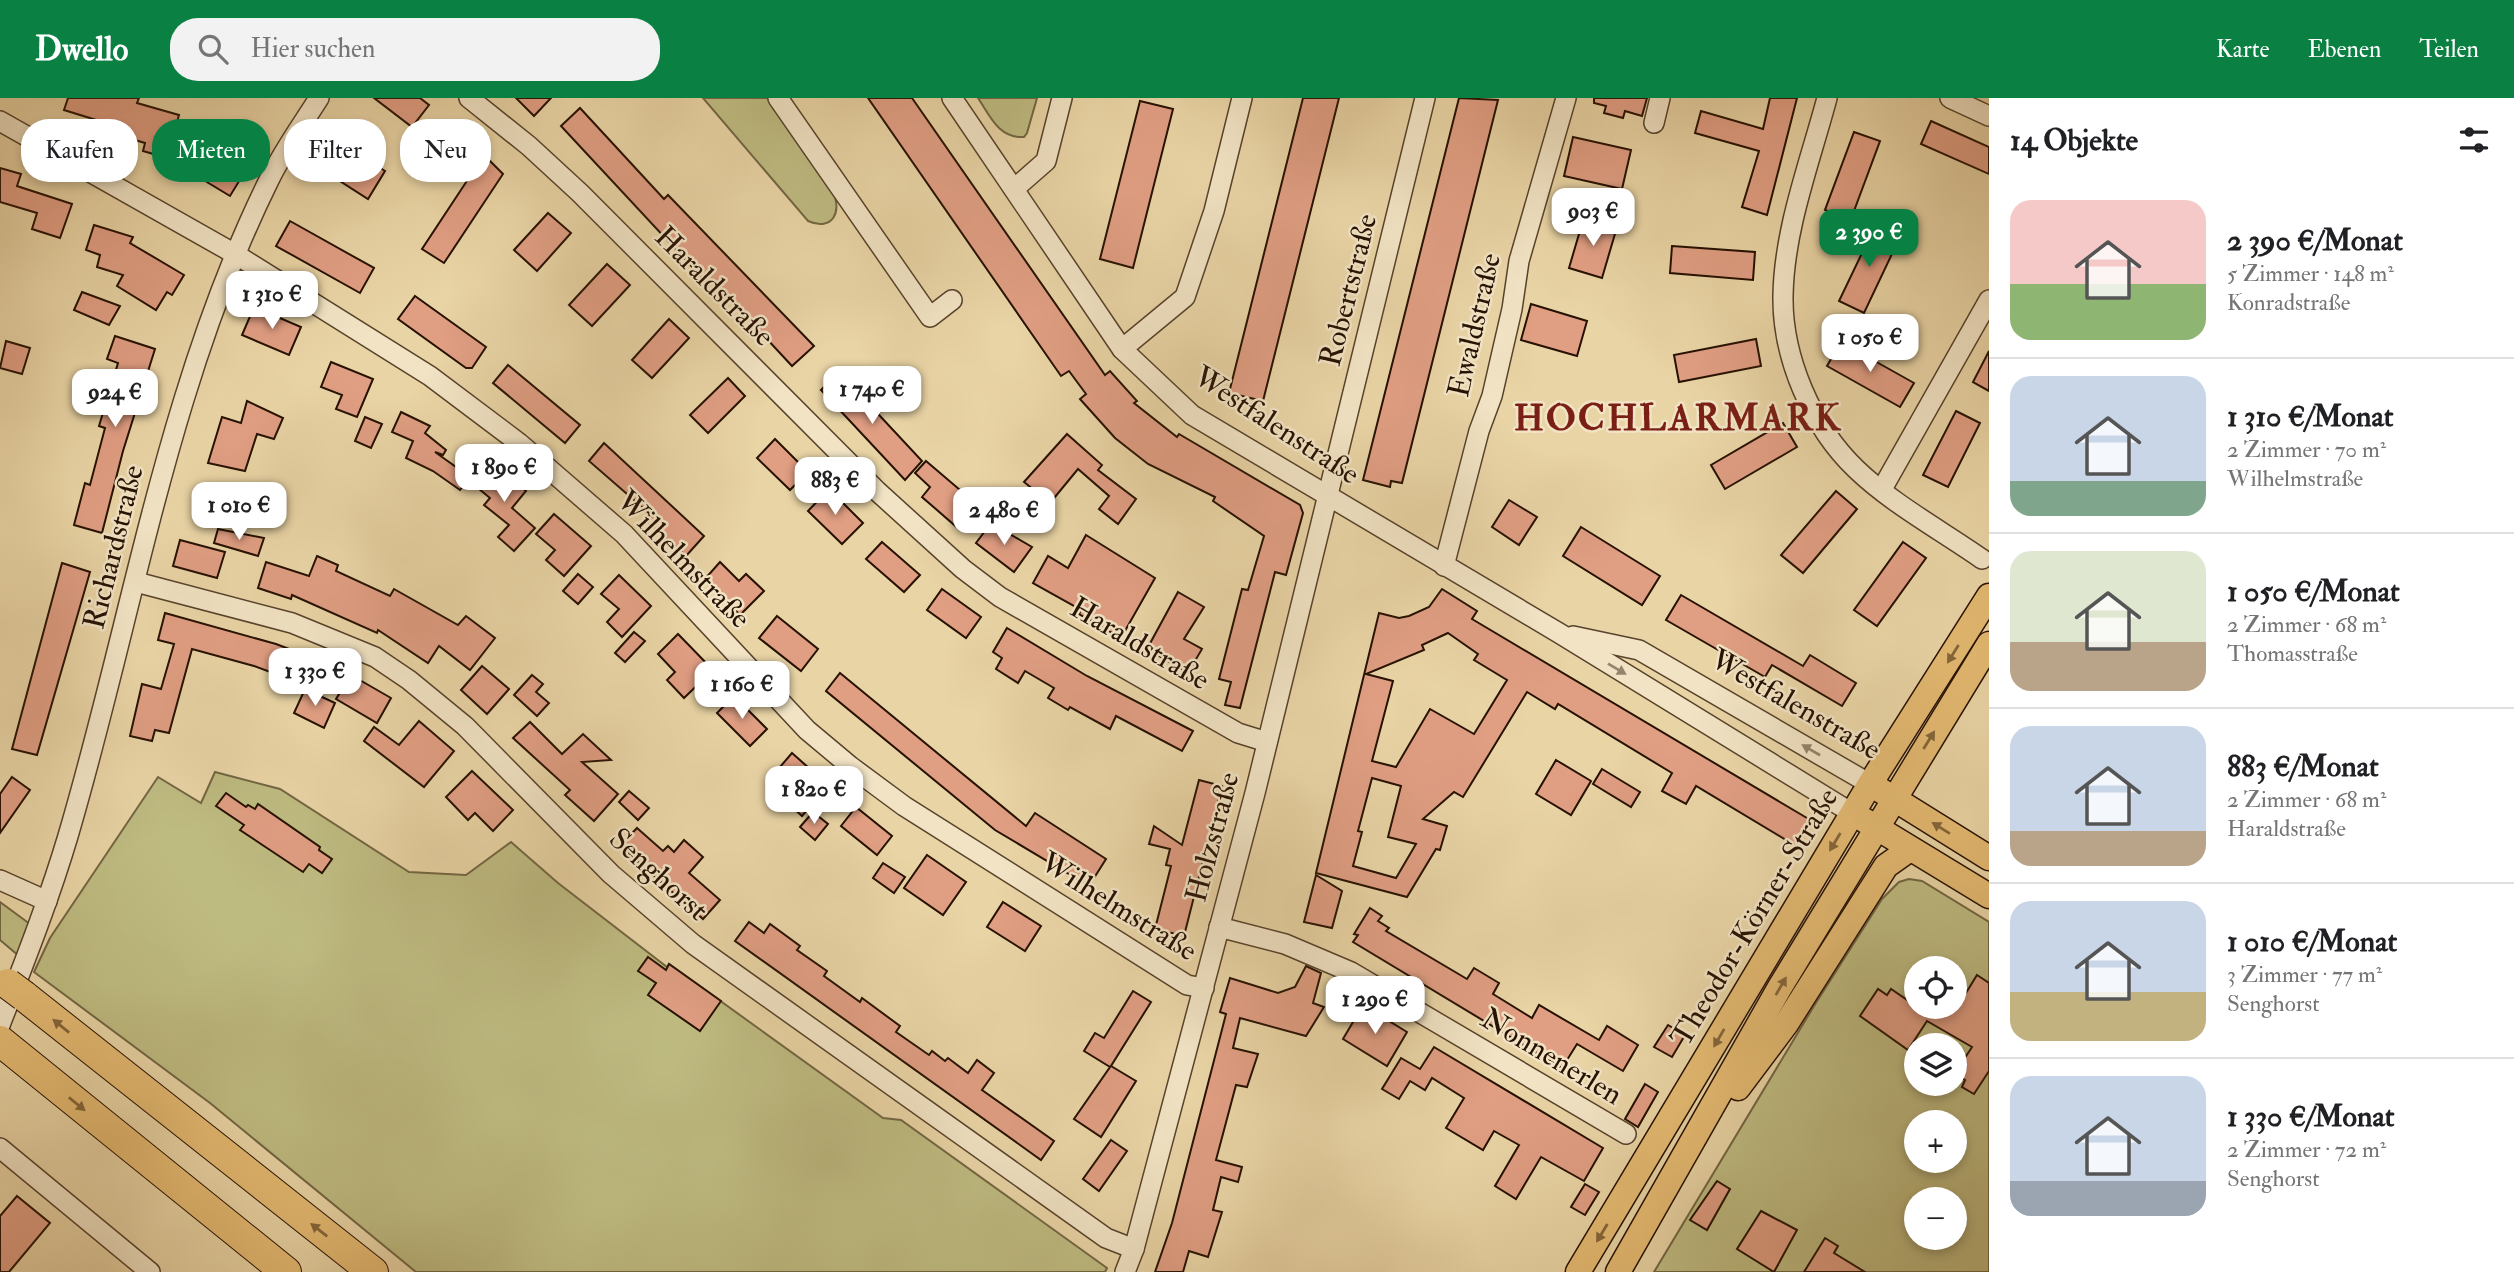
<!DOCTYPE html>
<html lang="de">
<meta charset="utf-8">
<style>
body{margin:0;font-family:"IM FELL Double Pica",serif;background:#f2f2f2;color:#202124;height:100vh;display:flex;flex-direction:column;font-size:26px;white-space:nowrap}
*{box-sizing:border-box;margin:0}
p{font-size:23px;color:#757577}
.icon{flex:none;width:38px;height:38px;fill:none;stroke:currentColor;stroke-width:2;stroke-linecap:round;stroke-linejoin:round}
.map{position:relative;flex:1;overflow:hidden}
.panel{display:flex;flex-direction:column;background:#fff;width:525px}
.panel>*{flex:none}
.guide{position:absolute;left:21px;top:21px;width:665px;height:63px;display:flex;gap:14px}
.fabs{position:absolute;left:1904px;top:858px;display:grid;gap:14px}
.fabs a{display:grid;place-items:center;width:63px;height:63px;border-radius:50%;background:#fff;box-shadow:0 4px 10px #0003;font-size:35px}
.price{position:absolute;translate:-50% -60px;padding:0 16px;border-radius:14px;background:#fff;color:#222;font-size:23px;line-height:46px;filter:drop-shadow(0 2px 4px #0008)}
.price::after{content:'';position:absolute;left:50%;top:42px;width:21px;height:16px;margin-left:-10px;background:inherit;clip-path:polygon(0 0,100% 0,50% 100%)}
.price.on{background:#0b8043;color:#fff}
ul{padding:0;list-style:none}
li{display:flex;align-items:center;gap:21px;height:175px;padding:0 21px}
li+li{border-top:2px solid #e0e0e0}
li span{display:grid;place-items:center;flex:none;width:196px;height:140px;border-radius:21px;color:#555}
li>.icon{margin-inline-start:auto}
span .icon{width:84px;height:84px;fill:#fffc;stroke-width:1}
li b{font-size:30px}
h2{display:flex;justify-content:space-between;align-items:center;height:84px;padding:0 21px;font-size:30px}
.tag{padding:0 24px;border-radius:28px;background:#fff;box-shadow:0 4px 10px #0003;font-size:24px;line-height:63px}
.tag.on{background:#0b8043;color:#fff}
header{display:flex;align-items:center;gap:42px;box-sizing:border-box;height:98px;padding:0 35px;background:#0b8043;color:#fff}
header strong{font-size:33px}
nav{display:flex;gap:38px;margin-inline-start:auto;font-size:24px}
.search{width:490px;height:63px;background:#f2f2f2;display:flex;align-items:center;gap:18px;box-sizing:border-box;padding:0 24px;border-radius:28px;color:#757577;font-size:26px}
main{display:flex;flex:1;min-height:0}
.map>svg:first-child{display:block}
.green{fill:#bebb81;stroke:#726642;stroke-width:2;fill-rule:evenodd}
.building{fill:#e09e83;stroke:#261102;stroke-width:2;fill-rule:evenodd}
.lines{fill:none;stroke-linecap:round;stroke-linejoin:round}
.minor-casing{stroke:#57422b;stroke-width:22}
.major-casing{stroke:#261102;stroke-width:27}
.highway-casing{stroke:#261102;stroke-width:32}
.minor{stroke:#f1e3c4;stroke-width:19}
.major{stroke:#e4ba72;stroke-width:24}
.highway{stroke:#e4ba72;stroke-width:30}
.highway-bridge-casing{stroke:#261102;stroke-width:32;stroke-linecap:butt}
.highway-bridge{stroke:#e4ba72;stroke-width:30}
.oneway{fill:#85663a}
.oneway2{fill:#96846d}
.labels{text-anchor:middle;stroke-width:5;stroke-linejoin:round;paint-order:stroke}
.street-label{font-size:30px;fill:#261102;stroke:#f1e3c4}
.district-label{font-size:37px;font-weight:bold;letter-spacing:2px;fill:#7a1f14;stroke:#f1e3c4}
</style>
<header>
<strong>Dwello</strong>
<div class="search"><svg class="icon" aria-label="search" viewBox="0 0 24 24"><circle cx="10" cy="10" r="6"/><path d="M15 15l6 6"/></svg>Hier suchen</div>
<nav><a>Karte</a><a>Ebenen</a><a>Teilen</a></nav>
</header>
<main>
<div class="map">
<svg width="1989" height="1174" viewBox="0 0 1989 1174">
<rect width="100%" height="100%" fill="#e9d4a5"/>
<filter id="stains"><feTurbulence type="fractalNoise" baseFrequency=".00286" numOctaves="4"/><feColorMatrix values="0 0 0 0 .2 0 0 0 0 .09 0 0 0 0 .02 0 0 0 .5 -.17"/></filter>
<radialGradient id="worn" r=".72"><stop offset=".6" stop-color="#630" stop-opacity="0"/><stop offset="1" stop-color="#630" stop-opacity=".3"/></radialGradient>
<g class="green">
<path d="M703,0H769L832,92C843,113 833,134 808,123Z"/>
<path d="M978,0H1037L1027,35L1024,39C999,41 990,18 978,0Z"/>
<polygon points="215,674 280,691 409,774 466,777 511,744 558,785 667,869 669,866 883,1020 901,1022 1107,1170 1105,1174 416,1174 210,1005 34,874 50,840 158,679 201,705"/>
<path d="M1909,781L1922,783L1989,824V1174H1654L1814,908L1882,801L1899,784ZM1916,870H1955V908H1916ZM1916,947H1955V985H1916ZM1916,1024H1955V1062H1916ZM1916,1101H1955V1139H1916Z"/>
<polygon points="0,804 30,826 19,858 0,842"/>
</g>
<g class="building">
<polygon points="68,0 139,0 137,5 179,17 167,60 143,53 145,45 104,33 106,25 64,12"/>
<polygon points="374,0 420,0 429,7 412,29"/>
<polygon points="516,0 551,0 534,18"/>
<polygon points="868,0 912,0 1105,277 1110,273 1137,303 1134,305 1177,339 1179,336 1300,407 1303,415 1286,477 1275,474 1240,610 1225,607 1231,584 1219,581 1242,491 1248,492 1264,438 1213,403 1215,399 1148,366 1115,340 1080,301 1086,296 1069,273 1061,278"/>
<polygon points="1303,0 1339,0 1263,303 1229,295"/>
<polygon points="1459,0 1498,2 1402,385 1391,383 1390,389 1363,382"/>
<polygon points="1594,0 1647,0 1642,18 1625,13 1623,20 1604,15 1606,8 1594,5"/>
<polygon points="1770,0 1797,0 1767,117 1742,109 1759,53 1695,35 1701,13 1763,31"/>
<polygon points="1140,3 1173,11 1133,170 1100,161"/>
<polygon points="580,10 664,101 668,97 814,248 792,268 712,182 708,186 561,28"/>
<polygon points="1931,23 1989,49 1989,76 1921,46"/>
<polygon points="1854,34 1880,43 1851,121 1825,112"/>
<polygon points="216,37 245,55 236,71 244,75 230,98 187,72 201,50 206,53"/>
<polygon points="1573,39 1631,52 1622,91 1564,78"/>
<polygon points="336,42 385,73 368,101 318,69"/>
<polygon points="484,57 503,76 444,165 422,151"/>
<polygon points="0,70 21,76 17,88 72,106 60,140 32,131 37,115 0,104"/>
<polygon points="548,115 571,135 537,173 514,152"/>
<polygon points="1584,119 1617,129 1602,180 1569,170"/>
<polygon points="290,123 374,170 360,195 276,148"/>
<polygon points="94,127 133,139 130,145 184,177 172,197 167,194 156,212 117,188 123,177 97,169 100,157 86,152"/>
<polygon points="1875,128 1900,139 1864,215 1839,203"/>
<polygon points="1672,148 1755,154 1753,182 1670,175"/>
<polygon points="607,166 630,187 592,228 569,207"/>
<polygon points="82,194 120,208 109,227 74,212"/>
<polygon points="415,198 486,249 472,270 466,270 398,221"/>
<polygon points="1531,206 1587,223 1577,258 1521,242"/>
<polygon points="254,209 301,229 289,257 242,237"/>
<polygon points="669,221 689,240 652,280 632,262"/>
<polygon points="115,238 155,251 123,353 102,435 74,427 85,385 90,387 105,330 99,328 118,265 107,261"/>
<polygon points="1756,241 1761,268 1679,284 1674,257"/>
<polygon points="6,243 30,250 22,276 0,270"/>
<polygon points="1841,244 1914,285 1900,309 1827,268"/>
<polygon points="1989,253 1989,293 1973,284"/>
<polygon points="331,264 373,281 357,319 336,311 342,297 321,289"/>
<polygon points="508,267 580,327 565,345 493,285"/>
<polygon points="839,274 922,363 905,382 821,292"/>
<polygon points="728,280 745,298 708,335 690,317"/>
<polygon points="247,303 283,320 274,341 257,336 245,373 208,365 222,319 241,325"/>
<polygon points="1956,313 1980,325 1948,389 1923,377"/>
<polygon points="401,314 430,328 425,335 446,352 443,357 435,354 470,379 460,392 433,373 406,360 413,343 392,334"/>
<polygon points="365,319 382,326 371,350 355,343"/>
<polygon points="1783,325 1797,349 1725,391 1711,367"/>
<polygon points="1067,336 1102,367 1098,372 1136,401 1118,426 1099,411 1109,398 1078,371 1050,405 1024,384"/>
<polygon points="775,341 808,374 790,392 757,360"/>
<polygon points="604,345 704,438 686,458 645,422 650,416 589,363"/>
<polygon points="490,363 526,393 512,410 535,430 514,453 498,439 509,427 484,407 490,400 472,385"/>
<polygon points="926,363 980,409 960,432 922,399 930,389 915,375"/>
<polygon points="829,391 863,425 842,446 808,413"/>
<polygon points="1836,393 1857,411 1803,475 1781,457"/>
<polygon points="1509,402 1537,419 1519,447 1492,429"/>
<polygon points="554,416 591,448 564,478 546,462 555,452 536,436"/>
<polygon points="991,425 1032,449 1014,474 976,445"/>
<polygon points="1581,429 1660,478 1642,507 1563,458"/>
<polygon points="218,431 264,440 258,458 214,445"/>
<polygon points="1086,437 1155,480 1121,540 1079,516 1081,512 1033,485 1048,458 1068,470"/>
<polygon points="180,442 225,454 217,480 173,468"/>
<polygon points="882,444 920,477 904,494 866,461"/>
<polygon points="1903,444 1926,460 1877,528 1854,512"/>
<polygon points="317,458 338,467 336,473 390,498 394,491 458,527 466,518 495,540 470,572 439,548 428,565 378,532 377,535 292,497 291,501 258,490 266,464 309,478"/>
<polygon points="720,464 739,483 746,476 764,493 740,517 704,482"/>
<polygon points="62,465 90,474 37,657 12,651"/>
<polygon points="578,476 593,489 578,506 563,493"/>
<polygon points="619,477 651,508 622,539 607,524 619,511 601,496"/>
<polygon points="942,491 981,519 966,540 927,512"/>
<path d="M1442,491L1477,513L1472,521L1812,723L1796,748L1696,688L1686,706L1662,693L1672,675L1558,606L1555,611L1527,594L1463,699L1454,694L1423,721L1447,728L1440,752L1436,751L1407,799L1316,775L1379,515L1399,520L1409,518L1429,509ZM1448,535L1478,556L1474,562L1507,582L1474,636L1430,611L1396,669L1372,663L1393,583L1366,576L1424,552L1422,547ZM1372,680L1401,688L1388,739L1416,746L1396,780L1353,768L1362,734L1358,733Z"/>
<polygon points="1178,494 1204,509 1184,541 1202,551 1188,575 1147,551"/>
<polygon points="1681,497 1803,568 1810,557 1856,585 1842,608 1772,567 1765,579 1666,522"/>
<polygon points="165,515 276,546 318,562 308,588 254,568 192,551 169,635 155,632 152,643 130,638 142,586 161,591 174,546 158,542"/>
<polygon points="777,518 818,551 801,573 759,540"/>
<polygon points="1007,530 1087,578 1193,633 1182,653 1116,618 1110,631 1070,609 1068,612 1048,600 1054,590 1025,573 1018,585 996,571 1002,560 993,554"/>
<polygon points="634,534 645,543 625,564 615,555"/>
<polygon points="678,536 713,572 684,600 667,582 675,574 658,556"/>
<polygon points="482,568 509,591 487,616 461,592"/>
<polygon points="840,575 1026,728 1035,715 1106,761 1089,788 995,732 826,593"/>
<polygon points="351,577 391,600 377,625 336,601"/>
<polygon points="532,577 543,586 536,594 549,605 537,618 514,597"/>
<polygon points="305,591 335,605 324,630 294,615"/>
<polygon points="734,598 767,631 750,648 717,615"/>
<polygon points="419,623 454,653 424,689 364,643 374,629 399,647"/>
<polygon points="530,624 562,656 583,636 611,662 582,664 618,696 594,723 565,697 570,692 513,640"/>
<polygon points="792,655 828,687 802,718 783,701 791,691 774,676"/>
<polygon points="1556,662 1591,683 1571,717 1536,696"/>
<polygon points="1602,671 1640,694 1631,709 1593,686"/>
<polygon points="472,673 513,712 493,733 475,715 468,722 446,699"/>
<polygon points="12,679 30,692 0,735 0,696"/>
<polygon points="1199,682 1222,688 1184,838 1155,831 1171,768 1166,767 1170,751 1149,746 1154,728 1182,747"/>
<polygon points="629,693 649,710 638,722 619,704"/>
<polygon points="226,695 246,709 248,707 255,711 258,706 320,749 319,752 332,761 322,775 309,766 303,774 240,732 244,727 216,708"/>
<polygon points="856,709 892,738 877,757 841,728"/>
<polygon points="813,714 828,726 815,742 800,729"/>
<polygon points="637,730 663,753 668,748 674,754 684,742 703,759 689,775 720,802 703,821 620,748"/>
<polygon points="927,757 966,784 943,817 904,790"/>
<polygon points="883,765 905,779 894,795 873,780"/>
<polygon points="1316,777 1342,793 1332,830 1304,824"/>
<polygon points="1003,804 1041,828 1025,853 987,829"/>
<polygon points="1370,810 1382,818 1378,823 1389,830 1386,833 1467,881 1474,870 1499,885 1493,896 1532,920 1539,907 1599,942 1607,928 1638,947 1623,973 1577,946 1562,970 1353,844 1358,837 1354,836"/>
<polygon points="749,824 764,835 770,826 800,848 797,852 827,873 824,878 860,904 862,900 900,928 896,934 929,957 932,953 945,963 948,960 968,975 977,962 994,975 982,992 1054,1043 1041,1062 735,843"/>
<polygon points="648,859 666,872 669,866 721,903 700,933 648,897 656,885 638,873"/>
<polygon points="1306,868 1321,875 1313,905 1324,909 1306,938 1240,920 1233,950 1258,956 1247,989 1236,987 1216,1062 1242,1069 1238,1084 1221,1079 1213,1112 1222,1114 1208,1159 1189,1153 1183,1174 1155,1174 1172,1125 1226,916 1220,914 1230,880 1278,895 1295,889"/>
<polygon points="1977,877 1989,885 1989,973 1974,996 1962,989 1965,982 1955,975 1972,949 1927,923 1908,952 1860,918 1878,891 1887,897 1891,891 1916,908 1958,908"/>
<polygon points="1133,893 1151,904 1111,968 1136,983 1101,1039 1074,1021 1110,969 1084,953 1095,935 1104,940"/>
<polygon points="1363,907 1407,934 1387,968 1343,941"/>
<polygon points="1668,927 1685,937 1672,959 1654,949"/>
<polygon points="1434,949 1603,1050 1584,1083 1541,1059 1516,1101 1495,1088 1519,1047 1494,1033 1483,1052 1446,1030 1464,1000 1432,980 1425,992 1410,983 1399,1001 1382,991 1401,960 1420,971"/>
<polygon points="1645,986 1658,994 1638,1029 1625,1021"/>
<polygon points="1111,1042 1127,1053 1099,1093 1083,1081"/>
<polygon points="1717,1083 1730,1091 1707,1132 1690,1122"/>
<polygon points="1585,1086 1599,1094 1585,1117 1571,1109"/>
<polygon points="17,1098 50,1125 9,1174 0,1174 0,1118"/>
<polygon points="1761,1113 1797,1132 1774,1174 1737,1151"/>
<polygon points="1825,1140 1838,1148 1834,1155 1865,1174 1804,1174"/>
</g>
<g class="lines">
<g class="minor-casing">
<g id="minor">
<polyline points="469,0 529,48 580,95 877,393 963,471 1000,499 1238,635 1267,644"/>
<polyline points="778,0 930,219 952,202"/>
<polyline points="952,0 1122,251 1192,317 1559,535 1852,715"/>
<path d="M1827,0C1810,64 1784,131 1783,198C1782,259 1812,329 1856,371C1891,405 1942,433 1982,461"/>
<polyline points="1950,0 1989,18"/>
<polyline points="0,23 235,156 430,278 519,345 624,436 807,632 850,668 904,708 1187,887 1204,890"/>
<polyline points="1654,25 1660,0"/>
<polyline points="1014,91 1046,63 1062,0"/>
<polyline points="1122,251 1185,199 1214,113 1242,0"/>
<polyline points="1882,391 1989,202"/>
<polyline points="1444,468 1479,333 1492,298 1512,211 1519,163 1566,0"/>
<polyline points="136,484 292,525 375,559 409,582 465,628 611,776 693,846 1106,1140 1134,1151"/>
<polyline points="1573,538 1639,552 1870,686"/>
<polyline points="0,782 47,803"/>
<polyline points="1219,829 1285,846 1351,874 1626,1036"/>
<path d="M0,927C24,865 49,802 68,738C133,518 167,288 269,82C283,53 302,27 319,0"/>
<polyline points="0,1050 150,1174"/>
<polyline points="1125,1174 1134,1151 1255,695 1425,0"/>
</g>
</g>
<g class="major-casing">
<g id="major">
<polyline points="1880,692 1989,760"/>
<polyline points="1864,722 1989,798"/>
<polyline points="1738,990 1786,926 1886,768 1910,751"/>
<polyline points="1578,1174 1870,686 1989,498"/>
<polyline points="1618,1174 1780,889 1989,546"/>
</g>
</g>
<g class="highway-casing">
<g id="highway">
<polyline points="24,898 373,1174"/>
<polyline points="0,943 286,1174"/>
</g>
</g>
<use href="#minor" class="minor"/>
<use href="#major" class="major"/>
<use href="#highway" class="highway"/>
<g class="highway-bridge-casing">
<polyline id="highway-bridge" points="8,886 24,898"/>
</g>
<use href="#highway-bridge" class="highway-bridge"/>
</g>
<defs><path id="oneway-solid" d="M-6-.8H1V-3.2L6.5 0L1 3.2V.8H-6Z" transform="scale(1.75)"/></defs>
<g class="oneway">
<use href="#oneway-solid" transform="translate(1953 556) rotate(122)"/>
<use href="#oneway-solid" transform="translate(1929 642) rotate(-58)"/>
<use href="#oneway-solid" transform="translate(1941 730) rotate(-148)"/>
<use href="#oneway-solid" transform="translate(1835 744) rotate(121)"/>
<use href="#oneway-solid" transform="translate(1781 888) rotate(-60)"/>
<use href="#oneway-solid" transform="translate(61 928) rotate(-141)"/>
<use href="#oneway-solid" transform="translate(1719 940) rotate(120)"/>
<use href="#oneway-solid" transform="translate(77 1006) rotate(39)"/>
<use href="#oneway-solid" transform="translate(319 1132) rotate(-142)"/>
<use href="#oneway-solid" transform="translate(1602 1135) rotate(121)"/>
</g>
<g class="oneway2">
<use href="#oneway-solid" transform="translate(1617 571) rotate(31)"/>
<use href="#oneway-solid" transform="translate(1811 652) rotate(-150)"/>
</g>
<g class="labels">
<g class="street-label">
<text transform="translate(715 188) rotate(45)" y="10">Haraldstraße</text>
<text transform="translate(1348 192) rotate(-76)" y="10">Robertstraße</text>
<text transform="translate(1474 227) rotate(-77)" y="10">Ewaldstraße</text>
<text transform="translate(1277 327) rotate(33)" y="10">Westfalenstraße</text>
<text transform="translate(113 449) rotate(-76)" y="10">Richardstraße</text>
<text transform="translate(684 461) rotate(46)" y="10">Wilhelmstraße</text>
<text transform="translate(1140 545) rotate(30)" y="10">Haraldstraße</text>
<text transform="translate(1796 606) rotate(30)" y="10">Westfalenstraße</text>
<text transform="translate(1212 739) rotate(-75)" y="10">Holzstraße</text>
<text transform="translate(659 776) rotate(42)" y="10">Senghorst</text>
<text transform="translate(1119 808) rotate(32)" y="10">Wilhelmstraße</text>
<text transform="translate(1754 819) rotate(-59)" y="10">Theodor-Körner-Straße</text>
<text transform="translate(1552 958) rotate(31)" y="10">Nonnenerlen</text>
</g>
<g class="district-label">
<text x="1678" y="332">HOCHLARMARK</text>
</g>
</g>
<rect width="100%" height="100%" filter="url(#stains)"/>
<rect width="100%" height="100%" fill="url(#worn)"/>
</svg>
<div class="fabs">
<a><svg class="icon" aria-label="locate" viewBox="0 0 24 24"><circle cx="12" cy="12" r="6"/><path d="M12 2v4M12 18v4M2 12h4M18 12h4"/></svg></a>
<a><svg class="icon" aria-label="layers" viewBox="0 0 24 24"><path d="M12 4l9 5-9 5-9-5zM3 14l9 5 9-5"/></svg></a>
<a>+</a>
<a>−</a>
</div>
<b class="price" style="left:1593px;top:150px">903 €</b>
<b class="price on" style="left:1869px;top:171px">2 390 €</b>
<b class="price" style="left:272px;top:233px">1 310 €</b>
<b class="price" style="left:1870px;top:276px">1 050 €</b>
<b class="price" style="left:872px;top:328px">1 740 €</b>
<b class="price" style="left:115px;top:331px">924 €</b>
<b class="price" style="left:504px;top:406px">1 890 €</b>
<b class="price" style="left:835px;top:419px">883 €</b>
<b class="price" style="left:239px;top:444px">1 010 €</b>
<b class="price" style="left:1004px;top:449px">2 480 €</b>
<b class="price" style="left:315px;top:610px">1 330 €</b>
<b class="price" style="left:742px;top:623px">1 160 €</b>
<b class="price" style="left:814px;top:728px">1 820 €</b>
<b class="price" style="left:1375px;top:938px">1 290 €</b>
<div class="guide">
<a class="tag">Kaufen</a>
<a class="tag on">Mieten</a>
<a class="tag">Filter</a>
<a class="tag">Neu</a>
</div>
</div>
<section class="panel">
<h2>14 Objekte<svg class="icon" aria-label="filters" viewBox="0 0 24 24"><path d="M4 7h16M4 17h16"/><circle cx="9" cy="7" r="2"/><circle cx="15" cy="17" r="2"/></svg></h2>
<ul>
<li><span style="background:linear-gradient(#f6c9c9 60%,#8fb573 0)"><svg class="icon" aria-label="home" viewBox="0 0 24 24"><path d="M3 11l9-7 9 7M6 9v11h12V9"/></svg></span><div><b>2 390 €/Monat</b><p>5 Zimmer · 148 m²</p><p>Konradstraße</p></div></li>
<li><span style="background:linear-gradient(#c9d6e8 75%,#7fa58c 0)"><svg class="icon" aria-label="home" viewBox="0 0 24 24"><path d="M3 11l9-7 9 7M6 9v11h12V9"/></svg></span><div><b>1 310 €/Monat</b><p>2 Zimmer · 70 m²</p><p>Wilhelmstraße</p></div></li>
<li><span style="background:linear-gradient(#dfe7d0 65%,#b9a48a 0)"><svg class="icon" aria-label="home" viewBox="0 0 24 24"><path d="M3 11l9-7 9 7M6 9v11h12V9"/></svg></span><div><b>1 050 €/Monat</b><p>2 Zimmer · 68 m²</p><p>Thomasstraße</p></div></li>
<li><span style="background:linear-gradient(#c9d6e8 75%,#b9a48a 0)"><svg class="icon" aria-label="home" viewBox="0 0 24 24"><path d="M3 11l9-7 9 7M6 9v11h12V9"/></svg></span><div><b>883 €/Monat</b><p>2 Zimmer · 68 m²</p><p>Haraldstraße</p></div></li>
<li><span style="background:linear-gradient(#c9d6e8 65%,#c2b280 0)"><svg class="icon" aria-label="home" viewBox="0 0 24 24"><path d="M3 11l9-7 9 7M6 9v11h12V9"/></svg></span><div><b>1 010 €/Monat</b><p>3 Zimmer · 77 m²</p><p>Senghorst</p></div></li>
<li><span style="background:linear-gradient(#c9d6e8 75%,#9aa5b1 0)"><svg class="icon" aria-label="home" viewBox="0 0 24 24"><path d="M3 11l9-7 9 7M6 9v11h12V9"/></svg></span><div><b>1 330 €/Monat</b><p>2 Zimmer · 72 m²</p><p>Senghorst</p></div></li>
</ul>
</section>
</main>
